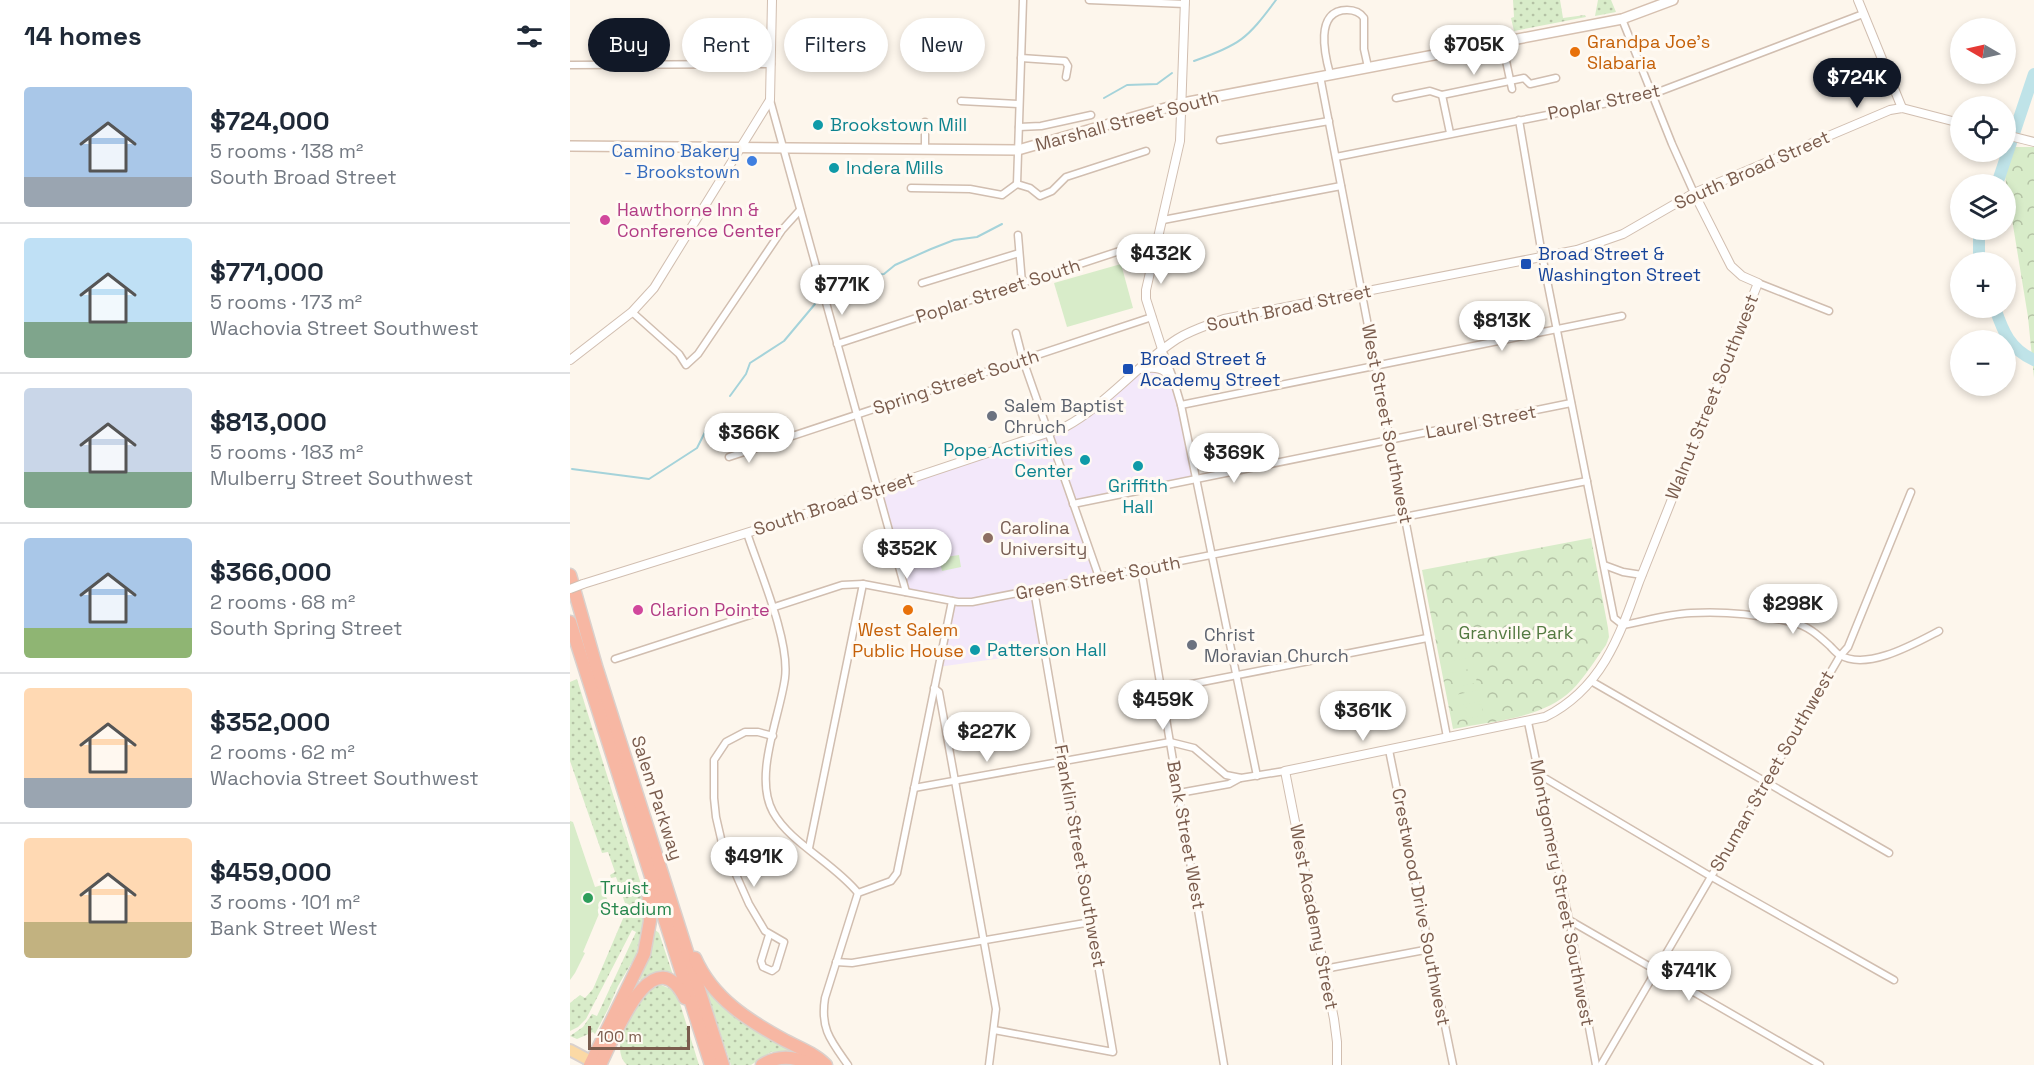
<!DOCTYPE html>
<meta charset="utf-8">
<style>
body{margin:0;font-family:"Space Grotesk",sans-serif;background:#f6f6f7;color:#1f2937;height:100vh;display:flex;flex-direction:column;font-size:22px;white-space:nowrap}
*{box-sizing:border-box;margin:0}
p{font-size:20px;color:#747a83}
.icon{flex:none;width:33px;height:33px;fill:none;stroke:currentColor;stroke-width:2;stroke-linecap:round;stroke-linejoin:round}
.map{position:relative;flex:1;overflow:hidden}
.side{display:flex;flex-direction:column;background:#fff;width:570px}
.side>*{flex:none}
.hud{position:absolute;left:18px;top:18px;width:570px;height:54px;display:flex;gap:12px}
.needle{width:39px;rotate:279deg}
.fabs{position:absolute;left:1380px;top:18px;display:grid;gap:12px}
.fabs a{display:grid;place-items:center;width:66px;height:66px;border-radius:50%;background:#fff;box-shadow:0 3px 9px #0003;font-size:30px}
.scale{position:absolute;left:18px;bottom:15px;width:102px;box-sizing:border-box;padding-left:6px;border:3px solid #7a5c4d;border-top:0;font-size:16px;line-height:21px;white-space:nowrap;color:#7a5c4d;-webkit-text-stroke:4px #fffaf3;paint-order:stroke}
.price{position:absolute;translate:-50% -51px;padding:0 14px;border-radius:21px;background:#fff;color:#222;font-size:20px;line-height:39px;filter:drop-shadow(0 2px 3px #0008)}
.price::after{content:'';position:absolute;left:50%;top:36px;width:18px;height:14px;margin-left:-9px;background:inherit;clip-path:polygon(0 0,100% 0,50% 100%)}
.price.current{background:#111827;color:#fff}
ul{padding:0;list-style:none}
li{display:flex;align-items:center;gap:18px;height:150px;padding:0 24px}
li+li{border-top:2px solid #e0e1e3}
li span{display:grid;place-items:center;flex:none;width:168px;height:120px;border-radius:6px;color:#555}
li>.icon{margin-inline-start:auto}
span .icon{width:72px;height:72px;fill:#fffc;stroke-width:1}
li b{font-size:26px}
h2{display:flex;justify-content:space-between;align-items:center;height:72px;padding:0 24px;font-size:26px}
.pill{padding:0 21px;border-radius:27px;background:#fff;box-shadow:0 3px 9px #0003;font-size:21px;line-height:54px}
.pill.current{background:#111827;color:#fff}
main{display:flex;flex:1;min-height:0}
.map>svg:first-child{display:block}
.education{fill:#f3e8fa}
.grass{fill:url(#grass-dots)}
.park{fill:url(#park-crowns)}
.pitch{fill:#d8ecc9}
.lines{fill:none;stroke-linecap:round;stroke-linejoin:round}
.stream{stroke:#a5d3da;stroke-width:2}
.river{stroke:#bfe3e8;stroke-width:12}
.minor-casing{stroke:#d1beb0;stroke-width:9}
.tertiary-casing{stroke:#d1beb0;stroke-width:10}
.secondary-casing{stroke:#d6c0b0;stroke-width:12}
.primary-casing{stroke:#dad1cd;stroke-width:14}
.motorway-casing{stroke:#dad1cd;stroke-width:15}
.minor{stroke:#fff;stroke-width:6}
.tertiary{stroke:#fff;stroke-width:8}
.secondary{stroke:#fff;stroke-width:9}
.primary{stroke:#fbd9a5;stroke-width:10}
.motorway{stroke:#f7b7a3;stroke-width:12}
.tertiary-bridge-casing{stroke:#d1beb0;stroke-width:10;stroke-linecap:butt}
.tertiary-bridge{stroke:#fff;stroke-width:8}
.food-dot{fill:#e8710a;stroke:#fffaf3;stroke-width:2}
.culture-dot{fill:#0f9aa8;stroke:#fffaf3;stroke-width:2}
.shop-dot{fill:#3f7fe0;stroke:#fffaf3;stroke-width:2}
.hotel-dot{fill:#d1479c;stroke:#fffaf3;stroke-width:2}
.transit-dot{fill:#1a4fb4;stroke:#fffaf3;stroke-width:2}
.worship-dot{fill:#6b7280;stroke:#fffaf3;stroke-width:2}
.education-dot{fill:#8d6e63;stroke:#fffaf3;stroke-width:2}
.leisure-dot{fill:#2e9e5b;stroke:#fffaf3;stroke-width:2}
.labels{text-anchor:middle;stroke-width:6;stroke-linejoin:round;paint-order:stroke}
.food-label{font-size:18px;fill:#c56008;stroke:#fffaf3;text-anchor:start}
.street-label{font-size:18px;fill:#7a5c4d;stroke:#fffaf3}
.culture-label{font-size:18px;fill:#0d838f;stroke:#fffaf3;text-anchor:start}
.shop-label{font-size:18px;fill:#366cbe;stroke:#fffaf3;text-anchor:end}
.hotel-label{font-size:18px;fill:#b23c85;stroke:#fffaf3;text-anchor:start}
.transit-label{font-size:18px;fill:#164399;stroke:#fffaf3;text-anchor:start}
.worship-label{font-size:18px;fill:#5b616d;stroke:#fffaf3;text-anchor:start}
.education-label{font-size:18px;fill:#785e54;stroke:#fffaf3;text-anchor:start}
.park-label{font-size:18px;fill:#537a41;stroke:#fffaf3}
.leisure-label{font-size:18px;fill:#27864d;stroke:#fffaf3;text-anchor:start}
</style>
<main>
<section class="side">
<h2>14 homes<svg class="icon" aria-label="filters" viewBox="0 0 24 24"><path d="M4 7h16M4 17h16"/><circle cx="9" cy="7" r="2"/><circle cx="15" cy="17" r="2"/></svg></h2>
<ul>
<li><span style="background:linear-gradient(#a9c7e8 75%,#9aa5b1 0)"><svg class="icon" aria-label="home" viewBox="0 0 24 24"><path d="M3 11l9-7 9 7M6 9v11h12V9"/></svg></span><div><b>$724,000</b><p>5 rooms · 138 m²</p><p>South Broad Street</p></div></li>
<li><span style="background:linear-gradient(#bfe0f5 70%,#7fa58c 0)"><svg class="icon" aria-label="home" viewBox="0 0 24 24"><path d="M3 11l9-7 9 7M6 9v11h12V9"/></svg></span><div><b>$771,000</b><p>5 rooms · 173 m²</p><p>Wachovia Street Southwest</p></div></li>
<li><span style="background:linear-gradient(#c9d6e8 70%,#7fa58c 0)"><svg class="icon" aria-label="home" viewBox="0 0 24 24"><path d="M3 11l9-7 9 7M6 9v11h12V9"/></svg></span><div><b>$813,000</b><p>5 rooms · 183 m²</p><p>Mulberry Street Southwest</p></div></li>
<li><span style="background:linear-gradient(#a9c7e8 75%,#8fb573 0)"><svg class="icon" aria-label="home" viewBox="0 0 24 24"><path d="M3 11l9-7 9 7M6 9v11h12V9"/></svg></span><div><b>$366,000</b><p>2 rooms · 68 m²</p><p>South Spring Street</p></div></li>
<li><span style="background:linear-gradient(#ffd9b3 75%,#9aa5b1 0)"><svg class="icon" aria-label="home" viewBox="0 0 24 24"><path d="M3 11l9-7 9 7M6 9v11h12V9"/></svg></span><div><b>$352,000</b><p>2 rooms · 62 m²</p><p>Wachovia Street Southwest</p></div></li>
<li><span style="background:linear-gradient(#ffd9b3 70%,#c2b280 0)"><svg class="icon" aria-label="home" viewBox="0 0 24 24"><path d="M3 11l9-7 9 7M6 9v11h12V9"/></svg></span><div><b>$459,000</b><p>3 rooms · 101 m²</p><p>Bank Street West</p></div></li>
</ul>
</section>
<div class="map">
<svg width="1464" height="1065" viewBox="0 0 1464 1065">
<defs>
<pattern id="grass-dots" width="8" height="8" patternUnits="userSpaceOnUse" patternTransform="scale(1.5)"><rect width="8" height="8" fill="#d8ecc9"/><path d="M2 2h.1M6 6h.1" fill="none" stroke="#b4c2a5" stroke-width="1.8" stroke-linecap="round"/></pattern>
<pattern id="park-crowns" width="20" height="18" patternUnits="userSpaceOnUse" patternTransform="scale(1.5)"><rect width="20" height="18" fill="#d8ecc9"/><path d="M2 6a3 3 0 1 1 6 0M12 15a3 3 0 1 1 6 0" fill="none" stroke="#b4c2a5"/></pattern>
</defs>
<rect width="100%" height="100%" fill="#fdf6ec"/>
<polygon class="education" points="592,349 627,479 504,504 529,577 464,590 475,652 368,667 382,601 336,592 306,490 478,434 497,432 515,420 512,418"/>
<g class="grass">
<polygon points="943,0 990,0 993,18 1015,15 1016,17 944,31 941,18 944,17"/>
<polygon points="1028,0 1041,0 1046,12 1025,16"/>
<polygon points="7,679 70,881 74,920 66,955 48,986 38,1009 25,1034 23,1032 7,1039 0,1036 13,1027 22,1014 27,1016 66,932 62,930 16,1019 8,1027 0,1031 0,1003 10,995 15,998 23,989 57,909 46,877 41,878 40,875 45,872 38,852 32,853 0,761 0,682"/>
<polygon points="84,929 89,933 105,981 73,982 68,978"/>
<path d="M89,984L103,990L108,997L129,1065H57C36,1046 67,994 89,984Z"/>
<polygon points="139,988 225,1049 223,1051 201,1052 181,1065 161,1065 137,993"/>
</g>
<g class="park">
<polygon points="1436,147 1464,147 1464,378 1458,317 1431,152 1436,152"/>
<path d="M1021,538L1038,628L1039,637L1036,645C1025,660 1015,677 1002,690C972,719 922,721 883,729L852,570Z"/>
</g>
<g class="pitch">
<polygon points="551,264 563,308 497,327 484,283"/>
<polygon points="389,555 391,567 372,571 369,558"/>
<polygon points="902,657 904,668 881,673 878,662"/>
<polygon points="905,672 907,683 884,687 881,676"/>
<polygon points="909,690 911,701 887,706 885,695"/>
<polygon points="911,704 914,715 890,720 888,709"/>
<polygon points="0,821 3,822 25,887 32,885 41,910 33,912 31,909 13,952 15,953 5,973 0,980"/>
</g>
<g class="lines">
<g class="stream">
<path d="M624,61C670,45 677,39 706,0"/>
<polyline points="534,98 557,85 587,84 602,73"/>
<polyline points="262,288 301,275 314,274 325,265 361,249 384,240 407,237 432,224"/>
<polyline points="160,396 176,374 180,363 214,341 245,304"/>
<polyline points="2,469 79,479 127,448 137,428"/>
</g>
<g class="river">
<polyline points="1427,184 1464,74"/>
<polyline points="1409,262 1409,238 1412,230"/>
<path d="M1425,308C1433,332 1440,349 1464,360"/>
</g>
<g class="minor-casing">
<g id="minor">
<polyline points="519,0 615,4"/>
<polyline points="1052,19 1102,144 1124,193"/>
<polyline points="932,42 942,89"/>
<polyline points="451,58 495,61 498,66 496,77"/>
<polyline points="0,65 201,64"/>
<path d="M760,74C755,56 744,10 777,10C784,10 790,12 794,18V49L798,67"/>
<polyline points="750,76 877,737"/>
<polyline points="872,95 880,133"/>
<polyline points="826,98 860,91 872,95 954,78 960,84 986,78"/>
<polyline points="200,100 336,592"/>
<polyline points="391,101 449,104"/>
<path d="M949,120L972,255L1044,618L1053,625C1075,621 1098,614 1121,613C1153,611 1190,615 1221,622C1237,625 1248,635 1260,646C1263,649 1266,653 1270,655C1297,671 1344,644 1369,631"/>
<polyline points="449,127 471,126 521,115"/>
<polyline points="650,140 759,121"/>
<polyline points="355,150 355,122"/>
<polyline points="766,157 1083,94 1293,14"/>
<polyline points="447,184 453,0"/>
<polyline points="447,184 460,188 470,196 482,191 496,177 576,151"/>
<polyline points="341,188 400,189 432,195 447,184"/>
<polyline points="593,220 771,186"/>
<polyline points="448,235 452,283"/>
<polyline points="352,283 449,253"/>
<polyline points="1188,283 1259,311"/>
<polyline points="62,312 109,354 116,365 128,354 212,230 230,210"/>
<polyline points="446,333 453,360 529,577"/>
<polyline points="267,344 589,238"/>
<polyline points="592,349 603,378 611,405 687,776"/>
<polyline points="611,405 1052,316"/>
<polyline points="159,457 582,317"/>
<polyline points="503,504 1001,403"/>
<path d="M177,533C189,570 220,640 215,678C210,716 183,776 203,812C220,843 264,863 288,893"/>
<polyline points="1034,565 1053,572 1072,575"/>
<polyline points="571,569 654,1065"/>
<polyline points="45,659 272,585 293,584 388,602 402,602 1017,481"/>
<polyline points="1021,681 1319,853"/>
<polyline points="364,688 369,692 426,1009 419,1065"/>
<polyline points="591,690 857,638"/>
<polyline points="958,722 999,920 1026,1065"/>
<polyline points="819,750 883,1065"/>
<polyline points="968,774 1140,876 1324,980"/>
<polyline points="344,788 600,742 624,748 656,775 671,778 715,771"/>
<polyline points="609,793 659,784 670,778"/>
<polyline points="239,848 293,584"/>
<polyline points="999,920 1250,1065"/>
<polyline points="199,935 191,961 193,967 202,971 206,968 214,942 195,931 179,904 152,843 146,817 144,798 144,760 156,742 175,732 188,732 203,736"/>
<polyline points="266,962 282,963 521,922"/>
<polyline points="754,969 860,949"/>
<polyline points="424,1030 543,1052 464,590"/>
<path d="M278,1065C261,1041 250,1029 255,998L288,893L321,881L327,873L382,601"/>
<polyline points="1031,1065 1270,656 1278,647 1341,492"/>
</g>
</g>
<g class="tertiary-casing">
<g id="tertiary">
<polyline points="1288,0 1332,108"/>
<polyline points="1436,135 1464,142"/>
<polyline points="592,349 576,299 576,290 610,141 615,0"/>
<polyline points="0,360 62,312 84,288 200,100 202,0"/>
<path d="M571,369C586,366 593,368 603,378"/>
<path d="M13,584L199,526L495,427C537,404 567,365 607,339C621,330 638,325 654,319L1007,250L1053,234L1124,193L1320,110L1332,108L1390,123"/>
<path d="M767,1065V1042L764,1019L715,771L975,717C1031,689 1049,638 1069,582L1188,283L1172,276L1161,266L1124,193"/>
</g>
</g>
<g class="secondary-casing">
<polyline id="secondary" points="0,146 448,150 613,103 1052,19 1103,0"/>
</g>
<g class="primary-casing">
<polyline id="primary" points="0,1050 28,1065"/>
</g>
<g class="motorway-casing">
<g id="motorway">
<polyline points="0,575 26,666 153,1065"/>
<polyline points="0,622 141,1065"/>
<path d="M125,958C143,999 179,1021 216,1041C230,1048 245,1054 256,1065"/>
<polyline points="20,1065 74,954 80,921 78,886"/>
<path d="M30,1065C43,1040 82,934 115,998"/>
<path d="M192,1065C208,1055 225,1056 241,1065"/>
</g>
</g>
<use href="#minor" class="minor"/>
<use href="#tertiary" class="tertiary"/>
<use href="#secondary" class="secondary"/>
<use href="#primary" class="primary"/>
<use href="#motorway" class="motorway"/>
<g class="tertiary-bridge-casing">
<polyline id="tertiary-bridge" points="0,589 13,584"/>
</g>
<use href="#tertiary-bridge" class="tertiary-bridge"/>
</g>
<g class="food-dot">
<circle cx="1005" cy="52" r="6"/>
<circle cx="338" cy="610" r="6"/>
</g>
<g class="culture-dot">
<circle cx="248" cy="125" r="6"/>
<circle cx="264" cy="168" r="6"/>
<circle cx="515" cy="460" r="6"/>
<circle cx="568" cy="466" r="6"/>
<circle cx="405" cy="650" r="6"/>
</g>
<circle class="shop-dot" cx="182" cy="161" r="6"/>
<g class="hotel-dot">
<circle cx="35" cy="220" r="6"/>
<circle cx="68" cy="610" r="6"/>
</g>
<g class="transit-dot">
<rect x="950" y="258" width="12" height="12" rx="3"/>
<rect x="552" y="363" width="12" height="12" rx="3"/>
</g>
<g class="worship-dot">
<circle cx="422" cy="416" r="6"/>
<circle cx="622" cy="645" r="6"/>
</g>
<circle class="education-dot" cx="418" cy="538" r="6"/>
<circle class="leisure-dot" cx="18" cy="898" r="6"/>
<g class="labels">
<g class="food-label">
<text x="1017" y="48">Grandpa Joe's<tspan x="1017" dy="21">Slabaria</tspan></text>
<text x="338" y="636" text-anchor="middle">West Salem<tspan x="338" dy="21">Public House</tspan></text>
</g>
<g class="street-label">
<text transform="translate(1034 102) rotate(-12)" y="6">Poplar Street</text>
<text transform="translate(557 121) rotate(-15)" y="6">Marshall Street South</text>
<text transform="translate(1182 170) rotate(-24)" y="6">South Broad Street</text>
<text transform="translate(428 291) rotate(-18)" y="6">Poplar Street South</text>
<text transform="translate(719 308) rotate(-12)" y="6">South Broad Street</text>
<text transform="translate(386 382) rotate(-18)" y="6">Spring Street South</text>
<text transform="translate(1142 397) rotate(-68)" y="6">Walnut Street Southwest</text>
<text transform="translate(911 422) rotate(-11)" y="6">Laurel Street</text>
<text transform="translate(817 424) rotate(79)" y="6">West Street Southwest</text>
<text transform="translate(264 504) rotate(-18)" y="6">South Broad Street</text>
<text transform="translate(528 578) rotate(-11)" y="6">Green Street South</text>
<text transform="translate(1202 771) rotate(-60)" y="6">Shuman Street Southwest</text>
<text transform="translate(87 798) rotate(72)" y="6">Salem Parkway</text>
<text transform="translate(616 835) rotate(80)" y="6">Bank Street West</text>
<text transform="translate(510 856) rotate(80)" y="6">Franklin Street Southwest</text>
<text transform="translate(992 893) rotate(79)" y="6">Montgomery Street Southwest</text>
<text transform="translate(851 907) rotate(79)" y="6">Crestwood Drive Southwest</text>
<text transform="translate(744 917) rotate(79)" y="6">West Academy Street</text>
</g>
<g class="culture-label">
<text x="260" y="131">Brookstown Mill</text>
<text x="276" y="174">Indera Mills</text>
<text x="503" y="456" text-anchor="end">Pope Activities<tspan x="503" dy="21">Center</tspan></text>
<text x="568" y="492" text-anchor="middle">Griffith<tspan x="568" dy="21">Hall</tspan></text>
<text x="417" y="656">Patterson Hall</text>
</g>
<g class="shop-label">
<text x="170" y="157">Camino Bakery<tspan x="170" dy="21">- Brookstown</tspan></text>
</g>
<g class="hotel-label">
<text x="47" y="216">Hawthorne Inn &amp;<tspan x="47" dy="21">Conference Center</tspan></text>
<text x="80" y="616">Clarion Pointe</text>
</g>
<g class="transit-label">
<text x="968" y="260">Broad Street &amp;<tspan x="968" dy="21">Washington Street</tspan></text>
<text x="570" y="365">Broad Street &amp;<tspan x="570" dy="21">Academy Street</tspan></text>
</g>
<g class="worship-label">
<text x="434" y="412">Salem Baptist<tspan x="434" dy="21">Chruch</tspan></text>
<text x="634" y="641">Christ<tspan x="634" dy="21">Moravian Church</tspan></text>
</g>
<g class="education-label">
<text x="430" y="534">Carolina<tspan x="430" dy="21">University</tspan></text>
</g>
<g class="park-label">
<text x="946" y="639">Granville Park</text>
</g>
<g class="leisure-label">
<text x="30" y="894">Truist<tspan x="30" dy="21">Stadium</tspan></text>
</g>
</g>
</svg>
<div class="fabs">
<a><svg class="needle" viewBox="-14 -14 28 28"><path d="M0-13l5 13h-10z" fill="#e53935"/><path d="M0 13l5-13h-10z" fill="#747a83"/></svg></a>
<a><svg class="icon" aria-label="locate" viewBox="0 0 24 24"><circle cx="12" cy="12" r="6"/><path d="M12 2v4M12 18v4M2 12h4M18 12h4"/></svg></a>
<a><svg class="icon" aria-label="layers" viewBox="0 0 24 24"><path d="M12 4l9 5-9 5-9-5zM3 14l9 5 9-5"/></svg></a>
<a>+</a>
<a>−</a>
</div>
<div class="scale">100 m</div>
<b class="price" style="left:904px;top:76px">$705K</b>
<b class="price current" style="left:1287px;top:109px">$724K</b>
<b class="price" style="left:591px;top:285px">$432K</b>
<b class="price" style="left:272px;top:316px">$771K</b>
<b class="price" style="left:932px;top:352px">$813K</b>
<b class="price" style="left:179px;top:464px">$366K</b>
<b class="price" style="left:664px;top:484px">$369K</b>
<b class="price" style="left:337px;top:580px">$352K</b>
<b class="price" style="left:1223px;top:635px">$298K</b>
<b class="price" style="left:593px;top:731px">$459K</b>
<b class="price" style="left:793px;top:742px">$361K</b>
<b class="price" style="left:417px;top:763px">$227K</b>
<b class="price" style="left:184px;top:888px">$491K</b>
<b class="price" style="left:1119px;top:1002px">$741K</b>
<div class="hud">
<a class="pill current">Buy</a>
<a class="pill">Rent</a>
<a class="pill">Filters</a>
<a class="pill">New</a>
</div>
</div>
</main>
